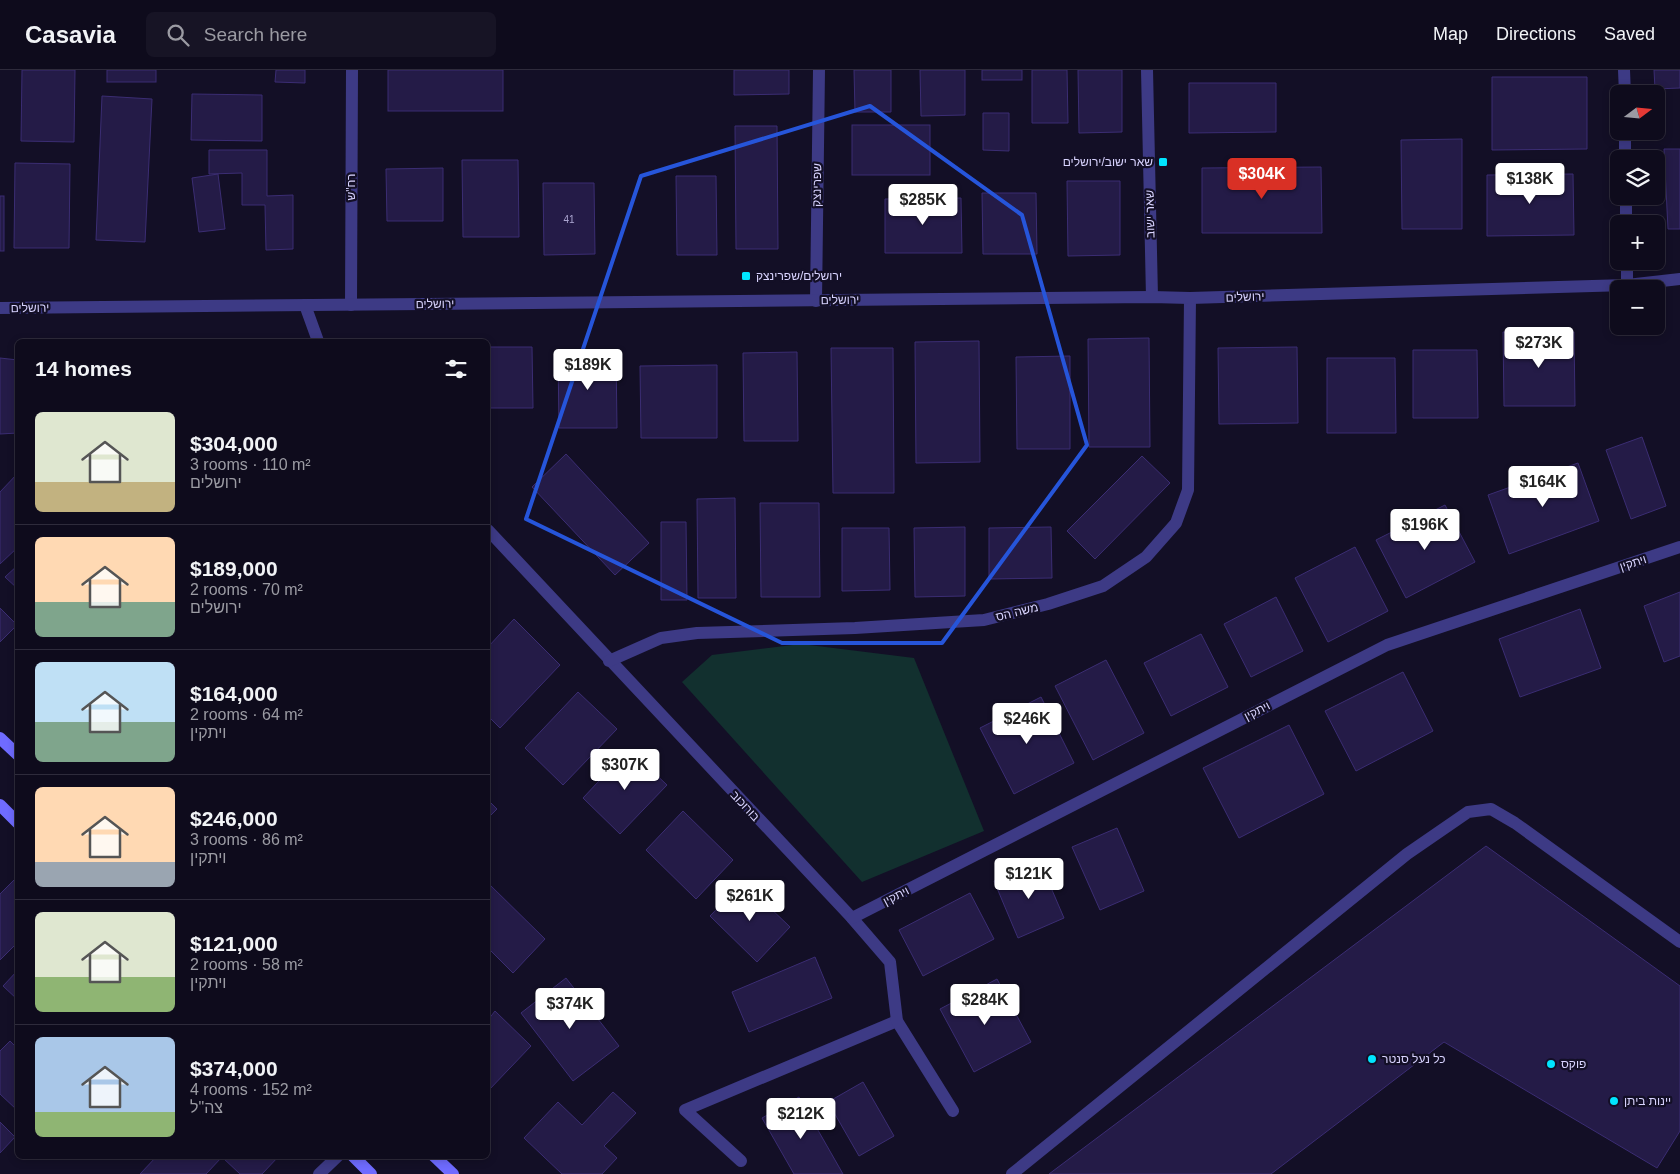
<!DOCTYPE html>
<meta charset="utf-8">
<style>
body{margin:0;font-family:Arial,"Noto Sans Hebrew",sans-serif;background:#171425;color:#f1f3f6;height:100vh;display:flex;flex-direction:column;font-size:19px;white-space:nowrap}
*{box-sizing:border-box;margin:0}
p{font-size:16px;color:#9b9ba3}
.icon{flex:none;width:28px;height:28px;fill:none;stroke:currentColor;stroke-width:2;stroke-linecap:round;stroke-linejoin:round}
.map{position:relative;flex:1;overflow:hidden}
.sheet{position:absolute;left:15px;top:269px;width:475px;height:820px;display:flex;flex-direction:column;background:#0e0b1c;border-radius:8px;box-shadow:0 2px 8px #0003,0 0 0 1px #2e2b3b}
.sheet>*{flex:none}
.needle{width:32px;rotate:74deg}
.buttons{position:absolute;left:1610px;top:15px;display:grid;gap:10px}
.buttons a{display:grid;place-items:center;width:55px;height:55px;border-radius:8px;background:#0e0b1c;box-shadow:0 2px 8px #0003,0 0 0 1px #2e2b3b;font-size:25px}
.price{position:absolute;translate:-50% -42px;padding:0 11px;border-radius:5px;background:#fff;color:#222;font-size:16px;line-height:32px;filter:drop-shadow(0 1px 2px #0008)}
.price::after{content:'';position:absolute;left:50%;top:30px;width:15px;height:11px;margin-left:-8px;background:inherit;clip-path:polygon(0 0,100% 0,50% 100%)}
.price.on{background:#d93025;color:#fff}
ul{padding:0;list-style:none}
li{display:flex;align-items:center;gap:15px;height:125px;padding:0 20px}
li+li{border-top:1px solid #2e2b3b}
li span{display:grid;place-items:center;flex:none;width:140px;height:100px;border-radius:8px;color:#555}
li>.icon{margin-inline-start:auto}
span .icon{width:60px;height:60px;fill:#fffc;stroke-width:1}
li b{font-size:21px}
h2{display:flex;justify-content:space-between;align-items:center;height:60px;padding:0 20px;font-size:21px}
header{display:flex;align-items:center;gap:30px;box-sizing:border-box;height:70px;padding:0 25px;background:#0e0b1c;border-bottom:1px solid #2e2b3b}
header strong{font-size:24px}
nav{display:flex;gap:28px;margin-inline-start:auto;font-size:18px}
.search{width:350px;height:45px;background:#171425;display:flex;align-items:center;gap:12px;box-sizing:border-box;padding:0 18px;border-radius:8px;color:#9b9ba3;font-size:19px}
.map>svg:first-child{display:block}
.green{fill:#12302f}
.building{fill:#241b47;stroke:#3b2d73}
.lines{fill:none;stroke-linecap:round;stroke-linejoin:round}
.service{stroke:#3d3a85;stroke-width:12}
.minor{stroke:#3d3a85;stroke-width:12}
.tertiary{stroke:#3d3a85;stroke-width:12}
.secondary{stroke:#6f6bff;stroke-width:12}
.marked{fill:none;stroke:#2655da;stroke-width:4;stroke-linejoin:round}
.poi-dot{fill:#00e5ff;stroke:#130f26;stroke-width:2}
.labels{text-anchor:middle;stroke-width:4.5;stroke-linejoin:round;paint-order:stroke}
.number-label{font-size:10px;fill:#aca6d1}
.poi-label{font-size:12px;fill:#d9d4ff;stroke:#130f26;text-anchor:start}
.street-label{font-size:12px;fill:#d9d4ff;stroke:#130f26}
</style>
<header>
<strong>Casavia</strong>
<div class="search"><svg class="icon" aria-label="search" viewBox="0 0 24 24"><circle cx="10" cy="10" r="6"/><path d="M15 15l6 6"/></svg>Search here</div>
<nav><a>Map</a><a>Directions</a><a>Saved</a></nav>
</header>
<div class="map">
<svg width="1680" height="1104" viewBox="0 0 1680 1104">
<rect width="100%" height="100%" fill="#130f26"/>
<polygon class="green" points="801,574 914,588 984,761 862,812 682,612 712,585"/>
<g class="building">
<polygon points="22,0 75,0 74,72 21,71"/>
<rect x="107" y="0" width="49" height="12"/>
<polygon points="276,0 305,0 305,13 275,12"/>
<rect x="388" y="0" width="115" height="41"/>
<polygon points="734,0 789,0 789,24 734,25"/>
<polygon points="854,0 891,0 891,42 855,42"/>
<polygon points="920,0 965,0 965,45 921,46"/>
<rect x="982" y="0" width="40" height="10"/>
<polygon points="1032,0 1067,0 1068,53 1032,53"/>
<polygon points="1078,0 1122,0 1122,62 1079,63"/>
<polygon points="1654,0 1680,0 1680,18 1655,19"/>
<polygon points="1492,7 1587,7 1587,79 1492,80"/>
<polygon points="1189,13 1276,13 1276,62 1189,63"/>
<polygon points="192,24 262,25 262,71 191,70"/>
<polygon points="102,26 152,29 145,172 96,170"/>
<polygon points="983,43 1009,43 1009,81 983,80"/>
<rect x="852" y="55" width="78" height="50"/>
<polygon points="735,56 777,56 778,179 736,179"/>
<polygon points="1462,69 1462,159 1402,159 1401,70"/>
<polygon points="1664,79 1680,79 1680,159 1668,159"/>
<polygon points="209,80 267,80 267,126 293,125 293,179 266,180 265,135 242,135 242,103 209,104"/>
<polygon points="462,90 518,90 519,167 463,167"/>
<polygon points="15,93 70,94 69,178 14,178"/>
<polygon points="1321,97 1322,163 1202,163 1202,98"/>
<polygon points="443,98 443,151 387,151 386,99"/>
<polygon points="218,104 225,159 199,162 192,108"/>
<polygon points="1573,104 1574,165 1487,166 1487,105"/>
<polygon points="676,106 716,106 717,185 677,185"/>
<polygon points="1067,111 1120,111 1120,185 1068,186"/>
<polygon points="543,113 594,113 595,184 544,185"/>
<polygon points="982,123 1036,123 1037,184 983,184"/>
<rect x="0" y="126" width="4" height="55"/>
<polygon points="961,128 962,183 885,183 885,129"/>
<polygon points="1503,262 1574,262 1575,336 1504,336"/>
<polygon points="1149,268 1150,377 1089,377 1088,269"/>
<polygon points="979,271 980,392 916,393 915,272"/>
<polygon points="488,277 532,277 533,338 488,338"/>
<polygon points="1297,277 1298,353 1219,354 1218,278"/>
<polygon points="831,278 893,278 894,423 833,423"/>
<polygon points="1413,280 1477,280 1478,348 1413,348"/>
<polygon points="797,282 798,371 744,371 743,283"/>
<polygon points="558,284 616,284 617,358 559,358"/>
<polygon points="1070,286 1070,379 1017,379 1016,287"/>
<polygon points="0,288 18,290 18,363 0,364"/>
<polygon points="1327,288 1395,288 1396,363 1327,363"/>
<polygon points="717,295 717,368 641,368 640,296"/>
<polygon points="1642,367 1666,436 1631,449 1606,380"/>
<polygon points="566,384 649,473 615,505 532,417"/>
<polygon points="1142,386 1170,413 1095,489 1067,461"/>
<polygon points="1578,393 1599,451 1509,484 1488,425"/>
<polygon points="18,403 18,477 0,494 0,422"/>
<polygon points="735,428 736,528 698,528 697,429"/>
<polygon points="760,433 819,433 820,527 761,527"/>
<polygon points="1445,435 1475,492 1406,528 1376,470"/>
<polygon points="661,452 686,452 687,530 661,530"/>
<polygon points="965,457 965,526 915,527 914,458"/>
<polygon points="1051,457 1052,508 989,509 989,458"/>
<polygon points="842,458 889,458 890,520 842,521"/>
<polygon points="1355,477 1388,541 1328,572 1295,508"/>
<polygon points="18,495 18,519 5,507"/>
<polygon points="1680,522 1680,586 1664,592 1644,536"/>
<polygon points="1276,527 1303,581 1251,607 1224,554"/>
<polygon points="0,538 17,555 0,572"/>
<polygon points="1580,539 1601,598 1520,627 1499,569"/>
<polygon points="514,549 560,595 500,658 488,646 488,577"/>
<polygon points="1201,564 1228,617 1171,646 1144,593"/>
<polygon points="1106,590 1144,663 1093,690 1055,616"/>
<polygon points="1403,602 1433,661 1356,701 1325,641"/>
<polygon points="578,622 617,659 563,715 525,678"/>
<polygon points="1041,627 1074,693 1014,724 980,658"/>
<polygon points="1289,655 1324,724 1239,768 1203,698"/>
<polygon points="629,679 667,715 620,764 583,728"/>
<polygon points="488,730 497,739 488,748"/>
<polygon points="683,741 733,790 696,829 646,780"/>
<polygon points="1117,758 1144,821 1100,840 1072,777"/>
<polygon points="1486,776 1680,916 1680,1061 1657,1098 1444,972 1271,1104 1049,1104"/>
<polygon points="1040,792 1064,848 1018,868 994,811"/>
<polygon points="18,806 18,872 0,890 0,824"/>
<polygon points="743,812 790,857 757,892 710,846"/>
<polygon points="488,813 545,869 513,903 488,878"/>
<polygon points="970,823 994,869 923,906 899,860"/>
<polygon points="815,887 832,928 749,962 732,922"/>
<polygon points="18,900 18,930 3,916"/>
<polygon points="566,908 619,976 573,1011 521,943"/>
<polygon points="997,909 1031,972 974,1002 940,939"/>
<polygon points="495,941 531,976 488,1021 488,950"/>
<polygon points="10,971 18,979 17,1040 0,1024 0,981"/>
<polygon points="863,1012 894,1066 859,1086 828,1032"/>
<polygon points="613,1022 636,1043 604,1076 617,1088 602,1104 562,1104 524,1068 558,1032 582,1055"/>
<polygon points="799,1027 843,1104 794,1104 762,1048"/>
<polygon points="0,1052 15,1067 0,1083"/>
<polygon points="157,1086 279,1086 262,1104 240,1104 222,1087 206,1104 140,1104"/>
</g>
<g class="lines">
<g class="service">
<polyline points="741,1091 685,1040 897,951"/>
<polyline points="1012,1104 1407,784 1468,742 1491,739 1515,753 1680,872"/>
</g>
<g class="minor">
<polyline points="1147,0 1152,227"/>
<polyline points="1624,0 1625,24"/>
<polyline points="1625,61 1625,89"/>
<polyline points="1626,126 1626,154"/>
<polyline points="1627,191 1627,215"/>
<polyline points="816,231 819,0"/>
<polyline points="305,235 318,271"/>
<polyline points="351,235 352,0"/>
<polyline points="488,460 852,848 890,892 897,951 953,1041"/>
<polyline points="609,591 661,568 697,563 855,558 984,550 1048,534 1103,516 1146,487 1176,453 1188,420 1190,228"/>
<polyline points="852,848 1387,575 1680,477"/>
<polyline points="319,1104 338,1086"/>
</g>
<polyline class="tertiary" points="0,238 1152,227 1190,228 1627,215 1680,209"/>
<g class="secondary">
<polyline points="0,668 18,685"/>
<polyline points="0,735 18,753"/>
<polyline points="353,1086 371,1104"/>
<polyline points="434,1086 453,1104"/>
</g>
</g>
<path class="marked" d="M870,36L1022,145L1087,375L942,573H782L526,449L641,106Z"/>
<g class="poi-dot">
<rect x="1158" y="87" width="10" height="10" rx="2.5"/>
<rect x="741" y="201" width="10" height="10" rx="2.5"/>
<circle cx="1372" cy="989" r="5"/>
<circle cx="1551" cy="994" r="5"/>
<circle cx="1614" cy="1031" r="5"/>
</g>
<g class="labels">
<g class="number-label">
<text x="569" y="153">41</text>
</g>
<g class="poi-label">
<text x="1153" y="96" text-anchor="end">שאר ישוב/ירושלים</text>
<text x="756" y="210">ירושלים/שפרינצק</text>
<text x="1382" y="993">כל נעל סנטר</text>
<text x="1561" y="998">פוקס</text>
<text x="1624" y="1035">יינות ביתן</text>
</g>
<g class="street-label">
<text transform="translate(817 115) rotate(-89)" y="4">שפרינצק</text>
<text transform="translate(351 117) rotate(-90)" y="4">רח"ש</text>
<text transform="translate(1150 144) rotate(-91)" y="4">שאר ישוב</text>
<text transform="translate(1245 227) rotate(-2)" y="4">ירושלים</text>
<text transform="translate(840 230) rotate(-1)" y="4">ירושלים</text>
<text transform="translate(435 234) rotate(-1)" y="4">ירושלים</text>
<text transform="translate(30 238) rotate(-1)" y="4">ירושלים</text>
<text transform="translate(1633 493) rotate(-18)" y="4">ויתקין</text>
<text transform="translate(1017 542) rotate(-14)" y="4">משה הס</text>
<text transform="translate(1257 641) rotate(-27)" y="4">ויתקין</text>
<text transform="translate(745 736) rotate(47)" y="4">בורוכוב</text>
<text transform="translate(896 826) rotate(-27)" y="4">ויתקין</text>
</g>
</g>
</svg>
<div class="buttons">
<a><svg class="needle" viewBox="-14 -14 28 28"><path d="M0-13l5 13h-10z" fill="#e53935"/><path d="M0 13l5-13h-10z" fill="#9b9ba3"/></svg></a>
<a><svg class="icon" aria-label="layers" viewBox="0 0 24 24"><path d="M12 4l9 5-9 5-9-5zM3 14l9 5 9-5"/></svg></a>
<a>+</a>
<a>−</a>
</div>
<b class="price on" style="left:1262px;top:130px">$304K</b>
<b class="price" style="left:1530px;top:135px">$138K</b>
<b class="price" style="left:923px;top:156px">$285K</b>
<b class="price" style="left:1539px;top:299px">$273K</b>
<b class="price" style="left:588px;top:321px">$189K</b>
<b class="price" style="left:1543px;top:438px">$164K</b>
<b class="price" style="left:1425px;top:481px">$196K</b>
<b class="price" style="left:1027px;top:675px">$246K</b>
<b class="price" style="left:625px;top:721px">$307K</b>
<b class="price" style="left:1029px;top:830px">$121K</b>
<b class="price" style="left:750px;top:852px">$261K</b>
<b class="price" style="left:985px;top:956px">$284K</b>
<b class="price" style="left:570px;top:960px">$374K</b>
<b class="price" style="left:801px;top:1070px">$212K</b>
<section class="sheet">
<h2>14 homes<svg class="icon" aria-label="filters" viewBox="0 0 24 24"><path d="M4 7h16M4 17h16"/><circle cx="9" cy="7" r="2"/><circle cx="15" cy="17" r="2"/></svg></h2>
<ul>
<li><span style="background:linear-gradient(#dfe7d0 70%,#c2b280 0)"><svg class="icon" aria-label="home" viewBox="0 0 24 24"><path d="M3 11l9-7 9 7M6 9v11h12V9"/></svg></span><div><b>$304,000</b><p>3 rooms · 110 m²</p><p>ירושלים</p></div></li>
<li><span style="background:linear-gradient(#ffd9b3 65%,#7fa58c 0)"><svg class="icon" aria-label="home" viewBox="0 0 24 24"><path d="M3 11l9-7 9 7M6 9v11h12V9"/></svg></span><div><b>$189,000</b><p>2 rooms · 70 m²</p><p>ירושלים</p></div></li>
<li><span style="background:linear-gradient(#bfe0f5 60%,#7fa58c 0)"><svg class="icon" aria-label="home" viewBox="0 0 24 24"><path d="M3 11l9-7 9 7M6 9v11h12V9"/></svg></span><div><b>$164,000</b><p>2 rooms · 64 m²</p><p>ויתקין</p></div></li>
<li><span style="background:linear-gradient(#ffd9b3 75%,#9aa5b1 0)"><svg class="icon" aria-label="home" viewBox="0 0 24 24"><path d="M3 11l9-7 9 7M6 9v11h12V9"/></svg></span><div><b>$246,000</b><p>3 rooms · 86 m²</p><p>ויתקין</p></div></li>
<li><span style="background:linear-gradient(#dfe7d0 65%,#8fb573 0)"><svg class="icon" aria-label="home" viewBox="0 0 24 24"><path d="M3 11l9-7 9 7M6 9v11h12V9"/></svg></span><div><b>$121,000</b><p>2 rooms · 58 m²</p><p>ויתקין</p></div></li>
<li><span style="background:linear-gradient(#a9c7e8 75%,#8fb573 0)"><svg class="icon" aria-label="home" viewBox="0 0 24 24"><path d="M3 11l9-7 9 7M6 9v11h12V9"/></svg></span><div><b>$374,000</b><p>4 rooms · 152 m²</p><p>צה&quot;ל</p></div></li>
</ul>
</section>
</div>
